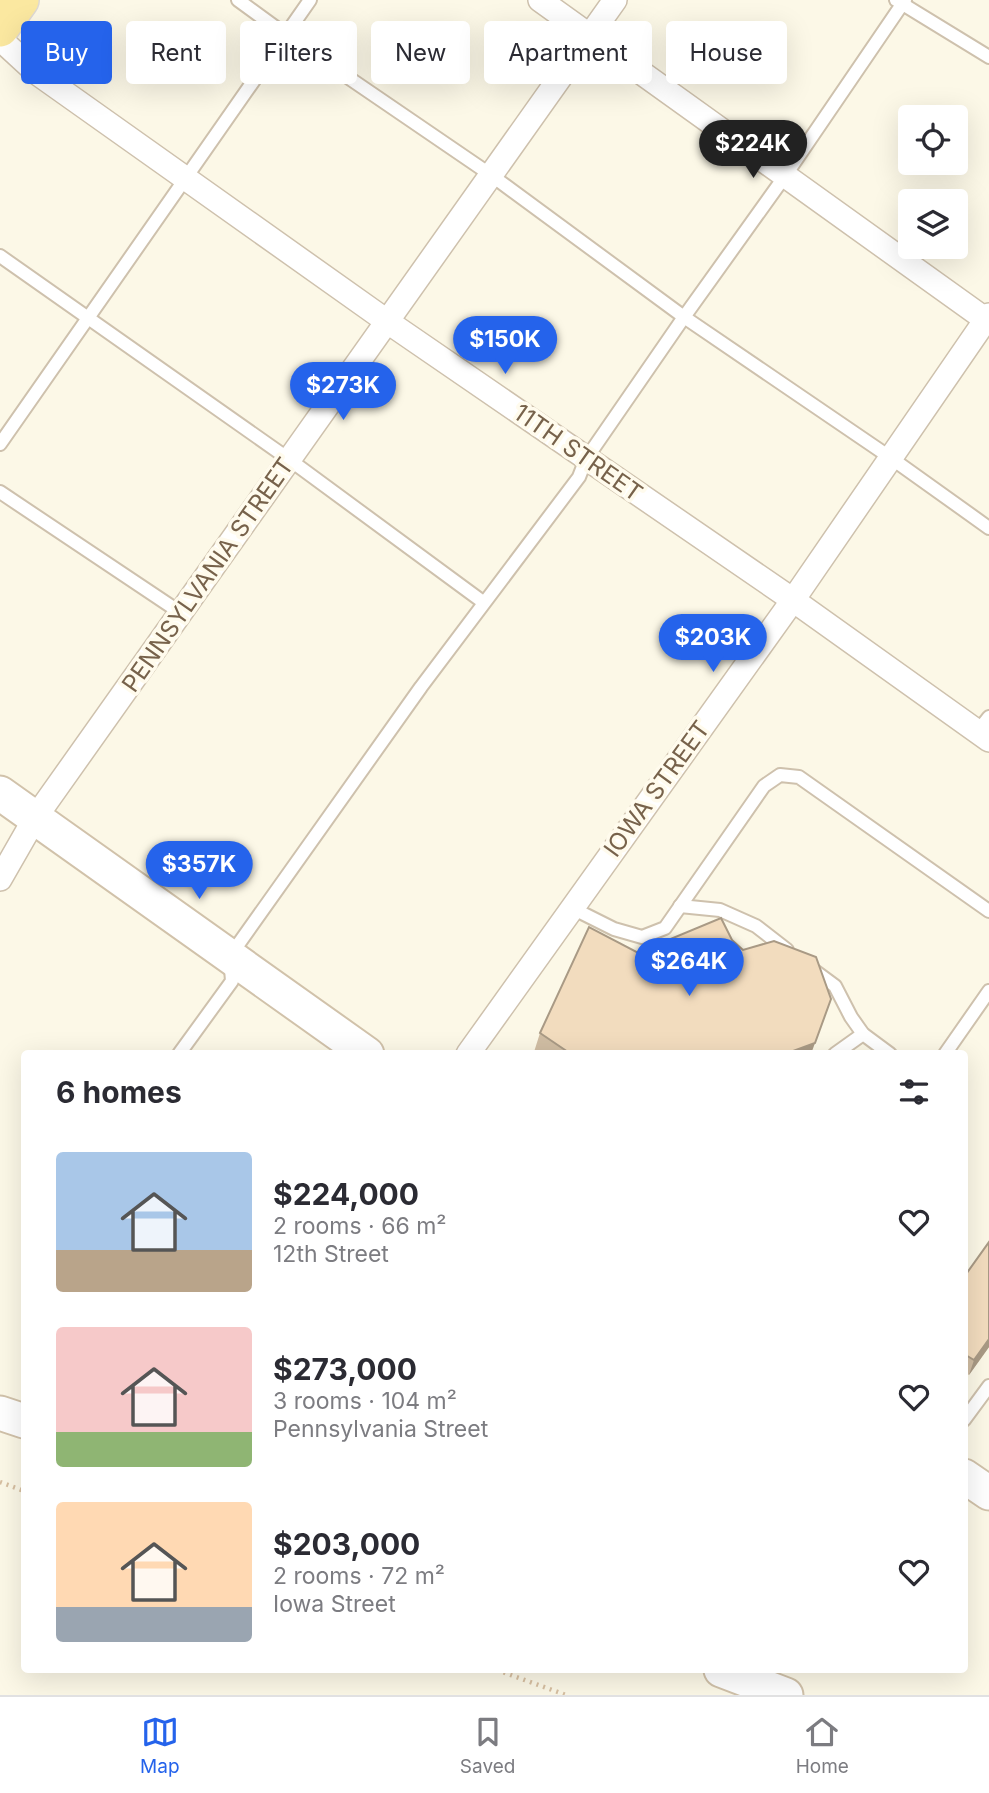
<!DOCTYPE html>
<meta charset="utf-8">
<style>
body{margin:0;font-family:Inter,sans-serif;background:#f7f7f7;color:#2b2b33;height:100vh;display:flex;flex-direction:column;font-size:26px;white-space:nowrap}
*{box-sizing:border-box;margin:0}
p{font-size:23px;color:#7c7c81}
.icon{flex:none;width:38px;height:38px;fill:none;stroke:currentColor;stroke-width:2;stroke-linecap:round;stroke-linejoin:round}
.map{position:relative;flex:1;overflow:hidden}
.details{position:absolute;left:21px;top:1050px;width:947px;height:623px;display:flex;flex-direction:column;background:#fff;border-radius:7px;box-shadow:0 7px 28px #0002}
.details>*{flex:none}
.guide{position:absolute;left:21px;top:21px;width:948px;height:63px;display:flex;gap:14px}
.buttons{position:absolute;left:898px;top:105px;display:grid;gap:14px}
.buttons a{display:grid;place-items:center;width:70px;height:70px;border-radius:7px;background:#fff;box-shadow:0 7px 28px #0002;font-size:35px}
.price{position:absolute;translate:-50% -60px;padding:0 16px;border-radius:24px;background:#2563eb;color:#fff;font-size:23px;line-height:46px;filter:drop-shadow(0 2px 4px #0008)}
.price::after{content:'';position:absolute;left:50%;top:42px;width:21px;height:16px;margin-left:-10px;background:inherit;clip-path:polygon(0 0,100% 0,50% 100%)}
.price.selected{background:#222;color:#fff}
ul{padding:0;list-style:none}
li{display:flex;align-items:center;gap:21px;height:175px;padding:0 35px}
li span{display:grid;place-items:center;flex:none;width:196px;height:140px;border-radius:7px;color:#555}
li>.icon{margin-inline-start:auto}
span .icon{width:84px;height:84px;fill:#fffc;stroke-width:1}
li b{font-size:30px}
h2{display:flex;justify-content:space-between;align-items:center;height:84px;padding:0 35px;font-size:30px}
.chip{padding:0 24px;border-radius:7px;background:#fff;box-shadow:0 7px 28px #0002;font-size:24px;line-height:63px}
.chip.selected{background:#2563eb;color:#fff}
.tabs{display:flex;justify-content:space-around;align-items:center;height:98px;border-top:2px solid #e1e1e2;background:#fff;font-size:19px;color:#7c7c81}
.tabs a{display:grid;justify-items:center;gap:4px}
.tabs .selected{color:#2563eb}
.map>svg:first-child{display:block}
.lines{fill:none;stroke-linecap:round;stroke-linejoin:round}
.service-casing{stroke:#cec1ad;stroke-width:16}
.minor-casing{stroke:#cec1ad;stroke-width:26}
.secondary-casing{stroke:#d1c2aa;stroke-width:37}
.primary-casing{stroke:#ded9d4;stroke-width:40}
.path{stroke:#d7bfa1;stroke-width:4.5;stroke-dasharray:2 5;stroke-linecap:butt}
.service{stroke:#fff;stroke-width:12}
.minor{stroke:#fff;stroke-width:23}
.secondary{stroke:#fff;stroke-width:33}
.primary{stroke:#fbe8a0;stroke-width:37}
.wall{fill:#d0bda3}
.shaded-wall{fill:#a99a85}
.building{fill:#f2dcbe;stroke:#a99a85;stroke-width:2}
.labels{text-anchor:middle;stroke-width:7;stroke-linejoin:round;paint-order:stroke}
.street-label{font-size:24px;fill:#77624b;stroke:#fffbed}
</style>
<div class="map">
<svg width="989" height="1695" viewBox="0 0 989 1695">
<rect width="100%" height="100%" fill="#fcf8e7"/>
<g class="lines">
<g class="service-casing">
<g id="service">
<polyline points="238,0 286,35 491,175 684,317 891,458 989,528"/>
<polyline points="896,0 989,57"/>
<polyline points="0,256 290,460 483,602"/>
<polyline points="0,444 310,0"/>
<polyline points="0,492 181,613"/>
<polyline points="977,732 989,717"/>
<polyline points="680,906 720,910 756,926 787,950"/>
<polyline points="572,908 614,929 642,937 665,928 764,786 780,775 799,777 989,911"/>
<polyline points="812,969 835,986 851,1017 863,1034 890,1054"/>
<polyline points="179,1054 232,981 230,956 421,687 579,477 586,459 684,317 785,176 905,0"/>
<polyline points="835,1054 863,1034"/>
<polyline points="945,1054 989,991"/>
<polyline points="964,1420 989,1386"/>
</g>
</g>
<g class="minor-casing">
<g id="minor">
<polyline points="540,0 989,322"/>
<polyline points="0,39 37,73 388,322 793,600 989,740"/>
<polyline points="0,879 35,818 615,0"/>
<polyline points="468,1054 793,600 989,315"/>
</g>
</g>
<g class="secondary-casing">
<g id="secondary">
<polyline points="0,793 367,1054"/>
<polyline points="0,1413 24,1421"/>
<polyline points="964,1476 989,1493"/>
<polyline points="721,1670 786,1695"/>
</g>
</g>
<g class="primary-casing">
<polyline id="primary" points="0,28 20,0"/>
</g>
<g class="path">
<polyline points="0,1482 24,1491"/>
<polyline points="497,1670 566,1695"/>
</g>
<use href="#service" class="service"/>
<use href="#minor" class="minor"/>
<use href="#secondary" class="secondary"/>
<use href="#primary" class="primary"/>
</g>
<g class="wall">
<polygon points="732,940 811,1054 536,1054 534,1052 540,1033 651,959 656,945"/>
<polygon points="964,1277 989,1347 969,1375 964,1372"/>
</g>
<g class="shaded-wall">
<polygon points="831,999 811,1054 785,1054"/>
<polygon points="989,1339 989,1347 969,1375 974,1360"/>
</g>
<g class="building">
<polygon points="721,918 732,940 743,950 774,941 816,957 831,999 815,1043 785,1054 571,1054 540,1033 589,927 667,968 656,945"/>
<polygon points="989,1242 989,1339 974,1360 964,1354 964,1277"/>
</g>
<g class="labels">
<g class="street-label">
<text transform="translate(578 453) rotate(35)" y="8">11TH STREET</text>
<text transform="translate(208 575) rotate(-55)" y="8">PENNSYLVANIA STREET</text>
<text transform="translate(657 789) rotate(-54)" y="8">IOWA STREET</text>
</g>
</g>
</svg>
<div class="buttons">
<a><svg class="icon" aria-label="locate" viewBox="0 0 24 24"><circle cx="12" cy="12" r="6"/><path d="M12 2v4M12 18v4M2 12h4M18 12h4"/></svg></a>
<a><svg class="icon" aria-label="layers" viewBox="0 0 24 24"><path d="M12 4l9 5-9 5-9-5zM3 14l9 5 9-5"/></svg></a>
</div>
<b class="price selected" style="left:753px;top:180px">$224K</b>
<b class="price" style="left:505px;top:376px">$150K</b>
<b class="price" style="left:343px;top:422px">$273K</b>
<b class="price" style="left:713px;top:674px">$203K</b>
<b class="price" style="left:199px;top:901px">$357K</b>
<b class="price" style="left:689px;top:998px">$264K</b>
<div class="guide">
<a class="chip selected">Buy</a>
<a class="chip">Rent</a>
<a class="chip">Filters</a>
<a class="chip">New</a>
<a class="chip">Apartment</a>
<a class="chip">House</a>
</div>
<section class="details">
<h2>6 homes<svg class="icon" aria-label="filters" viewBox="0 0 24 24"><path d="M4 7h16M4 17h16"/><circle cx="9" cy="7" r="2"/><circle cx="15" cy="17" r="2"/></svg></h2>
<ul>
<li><span style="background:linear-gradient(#a9c7e8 70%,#b9a48a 0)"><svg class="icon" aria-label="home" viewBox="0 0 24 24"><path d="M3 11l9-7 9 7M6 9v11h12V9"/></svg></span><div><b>$224,000</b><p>2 rooms · 66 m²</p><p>12th Street</p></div><svg class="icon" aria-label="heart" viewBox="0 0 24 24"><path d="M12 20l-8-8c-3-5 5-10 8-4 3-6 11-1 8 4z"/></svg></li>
<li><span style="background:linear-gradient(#f6c9c9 75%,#8fb573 0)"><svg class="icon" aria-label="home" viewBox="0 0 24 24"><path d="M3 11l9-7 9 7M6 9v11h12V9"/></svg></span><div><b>$273,000</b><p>3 rooms · 104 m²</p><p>Pennsylvania Street</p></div><svg class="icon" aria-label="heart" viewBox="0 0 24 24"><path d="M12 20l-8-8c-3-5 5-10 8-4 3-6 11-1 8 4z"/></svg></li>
<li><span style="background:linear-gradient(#ffd9b3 75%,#9aa5b1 0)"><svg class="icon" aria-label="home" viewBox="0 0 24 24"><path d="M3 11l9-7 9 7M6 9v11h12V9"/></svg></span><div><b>$203,000</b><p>2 rooms · 72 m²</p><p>Iowa Street</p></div><svg class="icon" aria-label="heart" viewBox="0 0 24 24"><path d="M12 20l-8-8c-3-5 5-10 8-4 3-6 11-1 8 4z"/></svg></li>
</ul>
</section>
</div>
<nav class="tabs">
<a class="selected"><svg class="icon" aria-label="map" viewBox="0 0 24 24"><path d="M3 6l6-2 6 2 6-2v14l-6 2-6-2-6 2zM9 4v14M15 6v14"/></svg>Map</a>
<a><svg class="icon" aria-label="saved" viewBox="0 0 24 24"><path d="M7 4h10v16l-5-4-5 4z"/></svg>Saved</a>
<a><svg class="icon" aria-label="home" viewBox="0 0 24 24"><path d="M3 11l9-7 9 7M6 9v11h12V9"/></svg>Home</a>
</nav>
